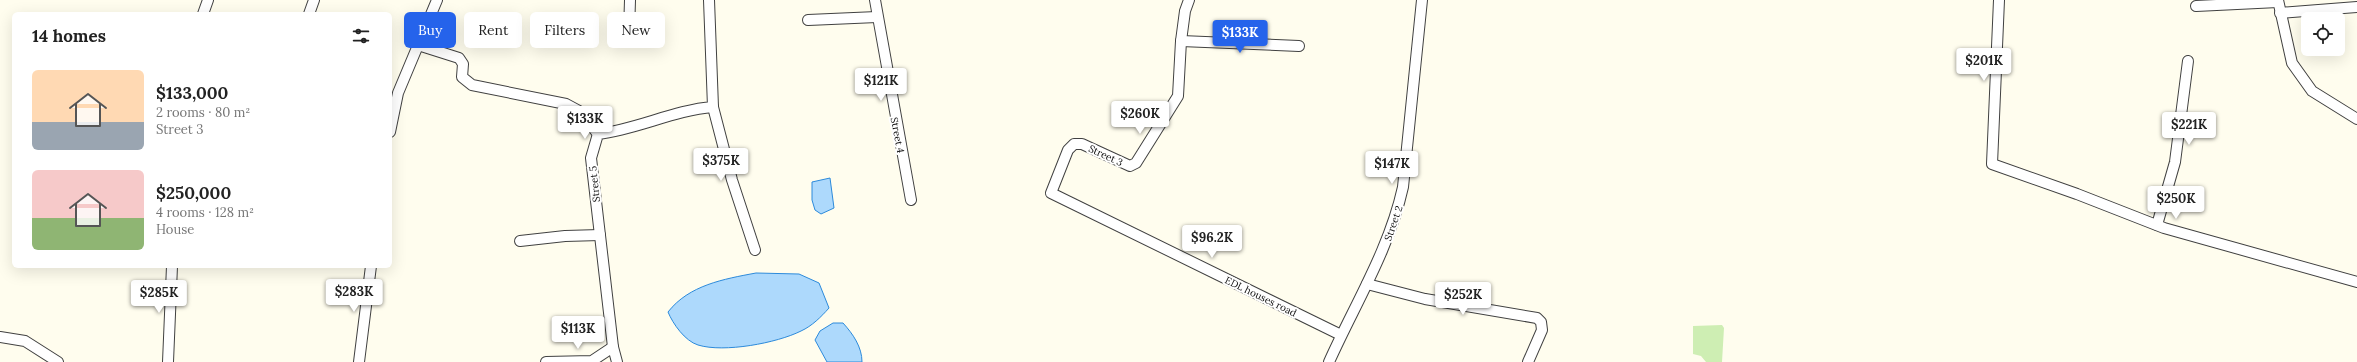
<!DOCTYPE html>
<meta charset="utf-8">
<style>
body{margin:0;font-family:Lora,serif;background:#f2f2f2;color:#222;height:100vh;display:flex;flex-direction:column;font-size:15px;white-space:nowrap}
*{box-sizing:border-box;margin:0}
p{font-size:13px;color:#767676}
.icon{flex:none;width:22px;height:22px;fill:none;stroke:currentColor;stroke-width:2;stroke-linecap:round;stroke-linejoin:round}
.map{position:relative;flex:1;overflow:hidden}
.panel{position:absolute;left:12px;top:12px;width:380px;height:256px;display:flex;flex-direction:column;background:#fff;border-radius:6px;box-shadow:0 4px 16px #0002}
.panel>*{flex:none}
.guide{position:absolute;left:404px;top:12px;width:380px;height:36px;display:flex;gap:8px}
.fabs{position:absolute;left:2301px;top:12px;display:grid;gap:8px}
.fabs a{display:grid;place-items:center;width:44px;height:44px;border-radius:6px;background:#fff;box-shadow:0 4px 16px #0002;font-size:20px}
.price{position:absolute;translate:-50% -34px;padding:0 9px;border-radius:4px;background:#fff;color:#222;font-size:13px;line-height:26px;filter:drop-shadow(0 1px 2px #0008)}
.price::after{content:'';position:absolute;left:50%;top:24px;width:12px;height:9px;margin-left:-6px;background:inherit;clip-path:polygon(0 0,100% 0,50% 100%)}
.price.selected{background:#2563eb;color:#fff}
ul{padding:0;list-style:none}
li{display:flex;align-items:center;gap:12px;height:100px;padding:0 20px}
li span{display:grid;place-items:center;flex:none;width:112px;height:80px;border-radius:6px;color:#555}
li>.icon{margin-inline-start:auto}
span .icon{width:48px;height:48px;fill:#fffc;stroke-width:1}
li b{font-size:17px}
h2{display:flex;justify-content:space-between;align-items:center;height:48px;padding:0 20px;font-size:17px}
.pill{padding:0 14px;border-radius:6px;background:#fff;box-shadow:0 4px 16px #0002;font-size:14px;line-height:36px}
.pill.selected{background:#2563eb;color:#fff}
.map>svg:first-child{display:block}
.green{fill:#ceeeb3}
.water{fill:#add9fc;stroke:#2c8adb}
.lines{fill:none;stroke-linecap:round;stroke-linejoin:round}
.minor-casing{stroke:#414141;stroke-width:12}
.minor{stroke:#fff;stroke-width:10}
.labels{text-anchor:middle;stroke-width:4;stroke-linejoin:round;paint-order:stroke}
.street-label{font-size:10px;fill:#0e0e0e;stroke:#fff}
</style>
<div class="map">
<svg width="2357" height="362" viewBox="0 0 2357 362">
<rect width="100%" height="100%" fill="#fffdee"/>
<polygon class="green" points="1722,325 1724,328 1722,362 1706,362 1701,356 1693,354 1693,326"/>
<g class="water">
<polygon points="830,178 834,208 821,214 815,210 812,200 812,182"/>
<path d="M756,273L799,274L819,283L829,308C821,317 812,326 801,331C777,343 724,353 698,345C685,341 673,324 668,312C689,285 724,279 756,273Z"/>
<path d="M833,323H843C853,334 862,347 862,362H827L815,340L820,331Z"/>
</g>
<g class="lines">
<g class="minor-casing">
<g id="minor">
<polyline points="875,0 911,200"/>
<polyline points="1189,0 1185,11 1181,41 1178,96 1136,163 1130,166 1082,144 1074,144 1068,150 1051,193 1341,335"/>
<polyline points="1999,0 1992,164 2077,194 2164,228 2357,282"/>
<polyline points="2278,0 2292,63 2312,91 2357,119"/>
<polyline points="2196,6 2278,2"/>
<polyline points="2280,13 2357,7"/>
<polyline points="203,14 208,0"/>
<polyline points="309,14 314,0"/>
<polyline points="808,20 877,17"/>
<polyline points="629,33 630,0"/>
<polyline points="1181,41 1299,46"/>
<polyline points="418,45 459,58 463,64 462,77 472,85 566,104 579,111 598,134"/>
<polyline points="713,107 732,180 755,250"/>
<polyline points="390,132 398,93 437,0"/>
<polyline points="2157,225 2175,162 2188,61"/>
<polyline points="520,241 565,236 600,235"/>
<polyline points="1367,284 1425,299 1537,318 1541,322 1542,330 1528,362"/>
<polyline points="0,337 25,341 58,362"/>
<polyline points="168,362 172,266"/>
<polyline points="359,362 371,266"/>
<polyline points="546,362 592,361 613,347"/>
<path d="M617,362L613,347L591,158L598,134C638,129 674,110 713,107L709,0"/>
<path d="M1329,362C1355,304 1389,250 1403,187L1422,0"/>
</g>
</g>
<use href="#minor" class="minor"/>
</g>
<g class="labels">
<g class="street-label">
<text transform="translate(898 135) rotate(79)" y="4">Street 4</text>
<text transform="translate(1106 155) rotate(25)" y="4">Street 3</text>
<text transform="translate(594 184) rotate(-96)" y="4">Street 5</text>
<text transform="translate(1393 223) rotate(-71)" y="4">Street 2</text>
<text transform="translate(1261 296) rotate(26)" y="4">EDL houses road</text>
</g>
</g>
</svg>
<div class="fabs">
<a><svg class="icon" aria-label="locate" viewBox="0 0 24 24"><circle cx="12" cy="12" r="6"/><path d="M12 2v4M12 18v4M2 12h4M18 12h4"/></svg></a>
</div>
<b class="price selected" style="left:1240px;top:54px">$133K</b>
<b class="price" style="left:1984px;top:82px">$201K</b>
<b class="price" style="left:881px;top:102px">$121K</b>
<b class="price" style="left:1140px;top:135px">$260K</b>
<b class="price" style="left:585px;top:140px">$133K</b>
<b class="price" style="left:2189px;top:146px">$221K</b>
<b class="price" style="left:721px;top:182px">$375K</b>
<b class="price" style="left:1392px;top:185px">$147K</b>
<b class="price" style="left:2176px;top:220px">$250K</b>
<b class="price" style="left:1212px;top:259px">$96.2K</b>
<b class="price" style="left:354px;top:313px">$283K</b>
<b class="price" style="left:159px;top:314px">$285K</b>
<b class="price" style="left:1463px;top:316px">$252K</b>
<b class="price" style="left:578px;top:350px">$113K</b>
<div class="guide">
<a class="pill selected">Buy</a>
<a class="pill">Rent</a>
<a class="pill">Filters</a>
<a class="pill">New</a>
</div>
<section class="panel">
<h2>14 homes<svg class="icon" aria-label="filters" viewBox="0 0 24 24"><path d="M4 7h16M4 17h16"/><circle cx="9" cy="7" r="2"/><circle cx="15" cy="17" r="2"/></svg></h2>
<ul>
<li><span style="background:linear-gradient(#ffd9b3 65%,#9aa5b1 0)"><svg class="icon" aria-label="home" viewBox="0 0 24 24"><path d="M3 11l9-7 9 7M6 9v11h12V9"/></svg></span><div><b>$133,000</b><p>2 rooms · 80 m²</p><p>Street 3</p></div></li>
<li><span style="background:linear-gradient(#f6c9c9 60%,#8fb573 0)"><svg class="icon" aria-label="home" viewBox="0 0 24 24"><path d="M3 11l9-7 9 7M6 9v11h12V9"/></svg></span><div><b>$250,000</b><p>4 rooms · 128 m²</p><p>House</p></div></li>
</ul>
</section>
</div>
